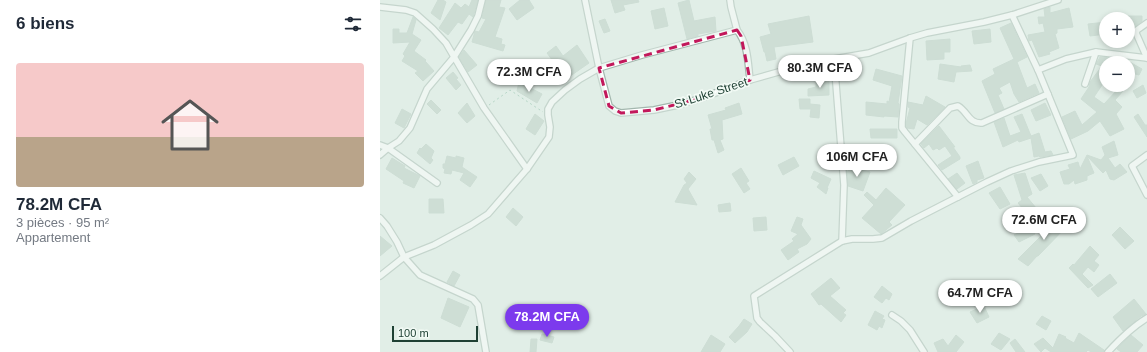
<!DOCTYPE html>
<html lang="fr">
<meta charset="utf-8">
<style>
body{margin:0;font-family:Helvetica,sans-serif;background:#f6f6f7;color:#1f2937;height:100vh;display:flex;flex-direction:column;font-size:15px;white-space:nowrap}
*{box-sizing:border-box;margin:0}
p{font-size:13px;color:#747a83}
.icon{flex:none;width:22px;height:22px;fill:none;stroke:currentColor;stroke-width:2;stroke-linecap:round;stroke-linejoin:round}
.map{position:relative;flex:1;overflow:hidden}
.sheet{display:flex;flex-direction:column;background:#fff;width:380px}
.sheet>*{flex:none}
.fabs{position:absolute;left:719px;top:12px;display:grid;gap:8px}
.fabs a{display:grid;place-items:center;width:36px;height:36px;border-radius:50%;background:#fff;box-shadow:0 2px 6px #0003;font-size:20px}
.scale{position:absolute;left:12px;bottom:10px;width:86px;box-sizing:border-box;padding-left:4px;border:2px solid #1f4134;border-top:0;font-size:11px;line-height:14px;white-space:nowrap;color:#1f4134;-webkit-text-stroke:3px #f2faf5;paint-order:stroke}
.price{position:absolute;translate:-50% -34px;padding:0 9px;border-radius:14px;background:#fff;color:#222;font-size:13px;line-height:26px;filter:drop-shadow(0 1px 2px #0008)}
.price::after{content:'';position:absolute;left:50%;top:24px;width:12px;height:9px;margin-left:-6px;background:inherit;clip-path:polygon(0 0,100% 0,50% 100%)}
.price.current{background:#7c3aed;color:#fff}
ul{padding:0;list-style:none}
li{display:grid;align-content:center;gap:8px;height:212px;padding:0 16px}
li+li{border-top:1px solid #e0e1e3}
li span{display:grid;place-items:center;height:124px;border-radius:4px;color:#555}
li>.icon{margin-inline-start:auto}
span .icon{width:72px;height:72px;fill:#fffc;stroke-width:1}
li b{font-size:17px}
h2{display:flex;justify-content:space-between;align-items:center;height:48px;padding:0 16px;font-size:17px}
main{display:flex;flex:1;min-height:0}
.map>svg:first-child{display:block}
.building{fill:#b6c9bf;stroke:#b3c8bd}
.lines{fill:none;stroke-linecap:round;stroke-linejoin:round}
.minor-casing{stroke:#a3b7ae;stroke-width:8}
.path{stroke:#7eb59d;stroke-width:1;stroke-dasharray:2 3;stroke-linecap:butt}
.minor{stroke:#fff;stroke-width:5.5}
.marked{fill:none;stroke:#c2185b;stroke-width:3;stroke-dasharray:8 5;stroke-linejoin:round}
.labels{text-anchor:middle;stroke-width:3.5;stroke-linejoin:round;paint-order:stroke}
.street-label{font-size:12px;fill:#1f4134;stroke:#f2faf5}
</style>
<main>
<section class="sheet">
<h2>6 biens<svg class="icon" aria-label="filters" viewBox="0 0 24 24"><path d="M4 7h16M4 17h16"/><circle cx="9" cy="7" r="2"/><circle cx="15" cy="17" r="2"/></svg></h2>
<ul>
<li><span style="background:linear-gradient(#f6c9c9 60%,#b9a48a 0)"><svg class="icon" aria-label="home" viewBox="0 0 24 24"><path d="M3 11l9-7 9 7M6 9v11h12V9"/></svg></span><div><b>78.2M CFA</b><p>3 pièces · 95 m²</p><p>Appartement</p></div></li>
</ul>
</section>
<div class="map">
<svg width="767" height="352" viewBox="0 0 767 352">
<rect width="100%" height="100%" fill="#e1eee7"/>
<g class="building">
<polygon points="58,0 63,0 66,2 60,20 51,13"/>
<polygon points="92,0 98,0 93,17 89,14 82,24 78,22 68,35 59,28 75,3 81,8 85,4 89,7"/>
<polygon points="106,0 121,0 119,7 125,8 115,37 122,39 121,44 125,45 123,51 92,42 95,31 99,32 106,19 102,18"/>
<polygon points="140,0 149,0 154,8 137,20 129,9"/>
<polygon points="231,0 258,0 259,2 243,5 245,10 235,13"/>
<polygon points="309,0 314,21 335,17 336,31 318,34 318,36 307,39 298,3"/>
<polygon points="670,7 670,13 689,8 693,27 677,29 677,33 675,34 679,48 669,52 670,54 659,57 652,40 649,41 648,35 665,32 663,23 659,24 658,17 665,17 664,9"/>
<polygon points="284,8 288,26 275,29 271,11"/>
<polygon points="429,16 433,42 394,47 396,59 387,61 385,52 384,52 380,37 391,34 388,24"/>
<polygon points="748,16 762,16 762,21 753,29 748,28"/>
<polygon points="33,17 36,20 32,34 41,40 34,51 46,60 45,61 54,71 43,81 35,73 38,71 22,61 25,56 23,54 30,42 13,43 13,29 19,29 19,33 27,33"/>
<polygon points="225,19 230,31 224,33 219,21"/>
<polygon points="726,22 726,34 710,36 708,24"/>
<polygon points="631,23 647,57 637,62 647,88 655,84 659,93 639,102 634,94 630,82 619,88 622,93 618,95 624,109 615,113 602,81 615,74 613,69 634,59 620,28"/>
<polygon points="610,29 611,42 594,44 592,31"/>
<polygon points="570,39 570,52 564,52 564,59 547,60 546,41"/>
<polygon points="197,45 209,63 186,79 167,53 176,46 183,56"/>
<polygon points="84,50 97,65 88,72 79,57"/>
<polygon points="720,57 746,60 762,69 759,75 748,72 748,63 726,63 726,79 714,97 724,104 739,88 743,91 735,100 742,107 736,114 744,129 730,136 720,121 708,131 691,139 682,117 695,111 702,125 717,112 701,99 709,87 710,82 722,66 716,64"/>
<polygon points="560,64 581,67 581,66 590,65 592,71 576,72 574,82 558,79"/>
<polygon points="496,69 522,76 518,103 519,104 518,117 504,116 504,117 486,115 486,102 507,104 507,101 509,102 512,86 493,80"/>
<polygon points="73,72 78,78 76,79 81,85 76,90 66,78"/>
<polygon points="449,79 449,95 428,96 428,89 436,87 436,82"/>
<polygon points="139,82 162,94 157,103 137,91"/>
<polygon points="763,85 766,93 757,98 753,91"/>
<polygon points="546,96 565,107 547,125 537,119 534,129 527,128 526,124 530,108 528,107 528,102 543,105"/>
<polygon points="419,99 430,99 430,104 440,105 439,118 430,117 431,109 420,109"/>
<polygon points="51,100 61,110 57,114 47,104"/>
<polygon points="87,103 95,116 87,123 78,113"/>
<polygon points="359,103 362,114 342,120 343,139 340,140 344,150 338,153 334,140 332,140 330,129 332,129 328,115 346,110 345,108"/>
<polygon points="665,103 671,115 656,121 651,110"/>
<polygon points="22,109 31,114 24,128 15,123"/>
<polygon points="155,114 164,121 155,135 146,129"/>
<polygon points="642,114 651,136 659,133 665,152 671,151 673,155 660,157 659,156 654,157 651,138 639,142 638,140 623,147 614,122 624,118 630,136 641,132 634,117"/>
<polygon points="758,114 765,125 767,125 767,137 754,117"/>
<polygon points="559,126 575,147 573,147 580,157 580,159 562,170 558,165 572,156 565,146 559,150 557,148 553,150 549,144 544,148 541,144"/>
<polygon points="490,129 517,129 517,138 491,138"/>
<polygon points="734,141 738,155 728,158 735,168 740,164 747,172 734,180 730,179 726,170 723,173 707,156 714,173 707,176 707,180 695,184 694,180 689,184 684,184 680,172 690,169 688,165 698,162 700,169 707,155 721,160 725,155 722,147"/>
<polygon points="46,144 54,151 51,158 53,160 50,164 37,153 40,148 41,149"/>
<polygon points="67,156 76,158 76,156 84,158 82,167 97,177 90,187 80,180 84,173 72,170 71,174 64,173 65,169 63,168 63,164 65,164"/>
<polygon points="414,157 419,166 403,175 398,165"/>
<polygon points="12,158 25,166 24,168 40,176 34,188 23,183 24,181 6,169"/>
<polygon points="598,161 604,178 597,180 597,182 593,184 586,166"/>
<polygon points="469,167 490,172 483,191 468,186 467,174"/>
<polygon points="361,168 369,181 366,183 370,189 364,193 352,174"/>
<polygon points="434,171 451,179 447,188 448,188 446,194 437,187 440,183 431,178"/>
<polygon points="309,172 316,179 308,189 317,205 295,202 304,185 307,183 304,179"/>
<polygon points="577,173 585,183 577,189 568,179"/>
<polygon points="645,173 652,194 647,197 661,214 653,221 638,203 642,200 634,175"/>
<polygon points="661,174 668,186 660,191 651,178"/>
<polygon points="620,187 630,204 620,209 609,193"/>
<polygon points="506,188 525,205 509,222 512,225 501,234 482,218 494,205 484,195 487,192 496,200"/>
<polygon points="49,199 63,199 64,213 49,213"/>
<polygon points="350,203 351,211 339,212 338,205"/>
<polygon points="133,208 143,217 136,226 126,217"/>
<polygon points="681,216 689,224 658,256 657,256 648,266 638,259"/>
<polygon points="386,217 387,230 374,231 373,218"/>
<polygon points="417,217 423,219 421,225 431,239 427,244 417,249 419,252 408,260 401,250 414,241 412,239 418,234 411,231"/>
<polygon points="651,227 655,234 639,242 634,235"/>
<polygon points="740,227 754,241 745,249 732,235"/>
<polygon points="0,236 12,246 0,256"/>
<polygon points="710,246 719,255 714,261 719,265 714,272 708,267 702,274 713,285 708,288 689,268 693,264 694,265"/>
<polygon points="73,271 80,275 74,286 67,282"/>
<polygon points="730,274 737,283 718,297 711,289"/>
<polygon points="451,278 460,288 450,296 466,310 463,313 466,315 461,322 441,304 439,305 431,294"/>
<polygon points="502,286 512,294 509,300 506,298 502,303 494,297"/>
<polygon points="68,298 89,307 80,327 61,318"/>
<polygon points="754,299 766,314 761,316 743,331 733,317"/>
<polygon points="604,306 609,317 597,323 590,312"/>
<polygon points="495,311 504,316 502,319 505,320 502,328 499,326 497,330 488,325"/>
<polygon points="662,316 671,321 666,330 656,324"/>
<polygon points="364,319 372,324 367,332 355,343 349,337 359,326"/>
<polygon points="619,333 630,339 621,350 611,344"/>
<polygon points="699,333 724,350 724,352 711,352 708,350 706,352 671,352 665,348 661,352 654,344 663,338 673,348 679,334 686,337 685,338 694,343"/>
<polygon points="162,334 174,337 172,343 160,340"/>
<polygon points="331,335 345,344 340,352 321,352"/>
<polygon points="576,335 584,342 576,352 558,352 554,343 563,339 568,346"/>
<polygon points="751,335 763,345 757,352 741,352 737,349"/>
<polygon points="151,339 157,339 156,352 150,352"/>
<polygon points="635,339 645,352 636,352 630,343"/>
</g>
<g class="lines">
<g class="minor-casing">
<g id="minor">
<polyline points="205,0 219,68 229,106 235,111 241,113 274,110 298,105 322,98 370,80 409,69 454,59 489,53 530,38 547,33 604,22 632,15 678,0"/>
<polyline points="350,0 351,7 357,30"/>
<polyline points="0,7 26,10 35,13 53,29 66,43 104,108 147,169"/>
<polyline points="632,15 658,70"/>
<polyline points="767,23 757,30 756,33 767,58"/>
<polyline points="530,38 522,122 522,128 525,132 578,197"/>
<polyline points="454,59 464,185 462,241"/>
<polyline points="705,84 716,52"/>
<path d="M535,144L570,108L578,106C588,112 589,124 602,123L668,94"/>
<polyline points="0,145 8,148 57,183"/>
<polyline points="0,155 8,148 19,141 30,128 47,89 74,57 91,30 98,16 102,0"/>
<polyline points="767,155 752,166 767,195"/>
<polyline points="0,218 7,226 17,242 24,257 40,275 93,299 98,305 106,352"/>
<path d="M0,276L24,257L54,245L91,225L108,214L147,169L169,137L170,127L168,115V109L172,102L185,90L200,79L219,68L262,55L357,30C368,44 368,62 370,80"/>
<polyline points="512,315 521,321 530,330 544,352"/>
<polyline points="410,352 395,336 380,322 377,318 374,296 462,241 472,239 493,239 502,238 531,221 607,182 631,171 659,162 693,155 658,70 686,59 716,52 767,58"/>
<path d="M728,352C740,339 752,327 767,318"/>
</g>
</g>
<polyline class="path" points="109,105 130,90 163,112"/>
<use href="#minor" class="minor"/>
</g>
<path d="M0 0H767V352H0ZM357,30L361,36L370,80L322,98L274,110L241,113L229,106L219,68Z" fill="#e1eee7" fill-opacity=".55" fill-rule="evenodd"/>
<path class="marked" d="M357,30L361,36L370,80L322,98L274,110L241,113L229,106L219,68Z"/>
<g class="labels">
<g class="street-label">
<text transform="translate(331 93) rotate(-18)" y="4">St Luke Street</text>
</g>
</g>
</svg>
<div class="fabs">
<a>+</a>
<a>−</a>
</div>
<div class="scale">100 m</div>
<b class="price" style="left:440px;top:89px">80.3M CFA</b>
<b class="price" style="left:149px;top:93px">72.3M CFA</b>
<b class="price" style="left:477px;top:178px">106M CFA</b>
<b class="price" style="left:664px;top:241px">72.6M CFA</b>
<b class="price" style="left:600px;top:314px">64.7M CFA</b>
<b class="price current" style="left:167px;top:338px">78.2M CFA</b>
</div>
</main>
